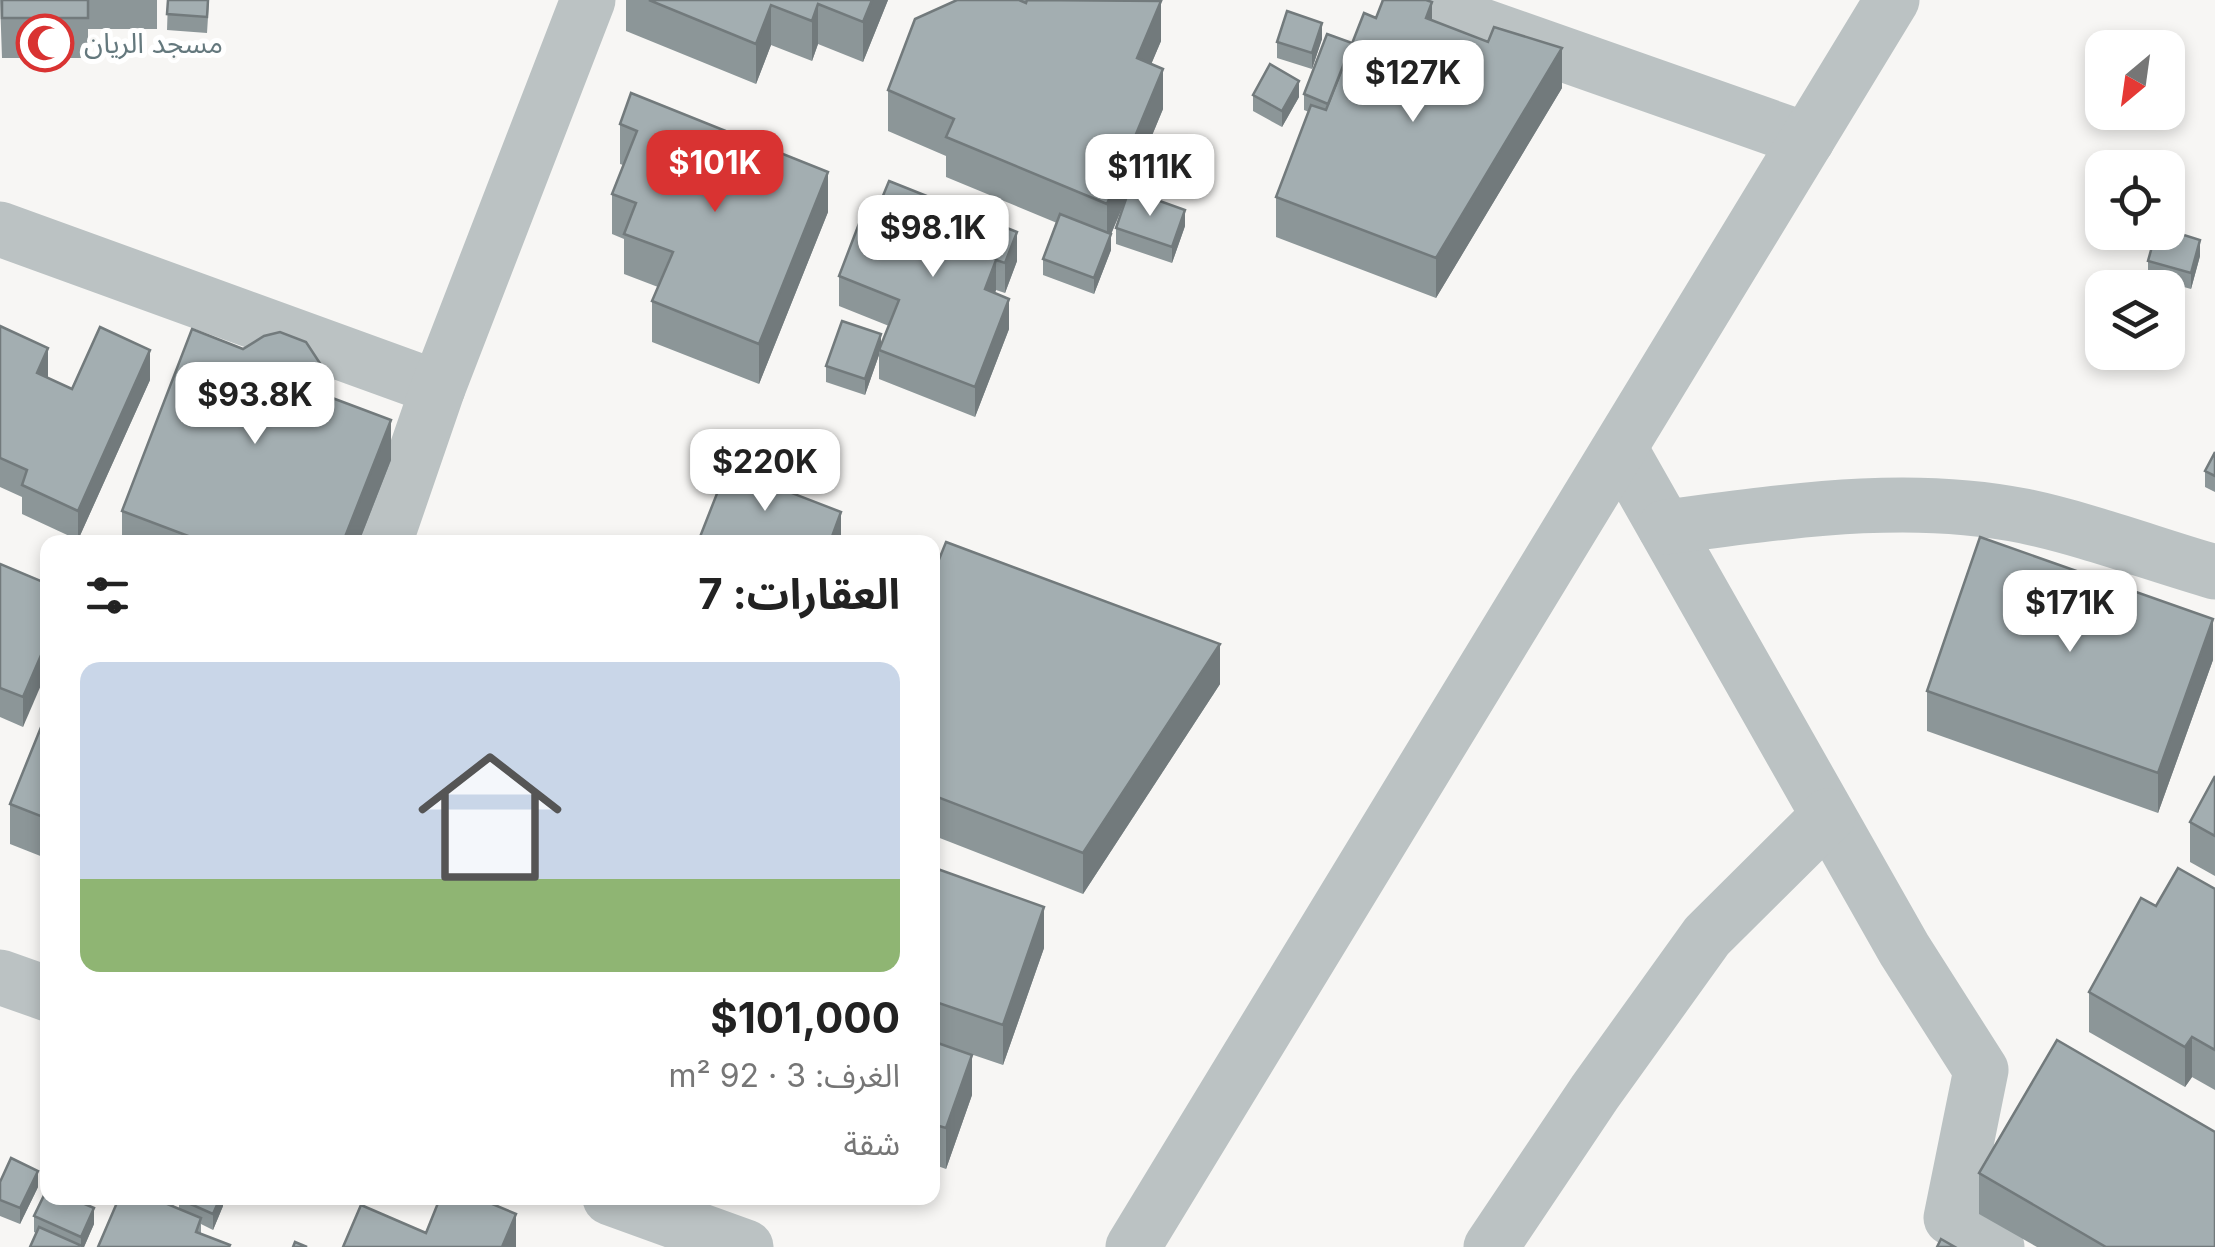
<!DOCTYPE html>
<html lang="ar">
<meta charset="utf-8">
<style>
body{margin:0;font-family:Inter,"Noto Sans Arabic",sans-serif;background:#f2f2f2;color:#222;direction:rtl;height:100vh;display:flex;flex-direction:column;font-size:38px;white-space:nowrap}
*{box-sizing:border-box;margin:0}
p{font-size:32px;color:#767676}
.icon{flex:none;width:55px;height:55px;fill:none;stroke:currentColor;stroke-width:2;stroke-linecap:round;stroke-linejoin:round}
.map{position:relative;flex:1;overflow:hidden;direction:ltr}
.drawer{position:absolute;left:40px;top:535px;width:900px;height:670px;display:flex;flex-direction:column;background:#fff;border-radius:20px;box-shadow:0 5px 15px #0003;direction:rtl}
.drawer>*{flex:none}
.needle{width:65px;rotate:209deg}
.tools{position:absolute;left:2085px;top:30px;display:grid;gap:20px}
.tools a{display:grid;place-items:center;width:100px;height:100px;border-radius:20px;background:#fff;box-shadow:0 5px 15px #0003;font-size:50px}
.price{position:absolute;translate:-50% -85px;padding:0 22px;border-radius:20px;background:#fff;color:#222;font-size:32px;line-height:65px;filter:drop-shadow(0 2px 5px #0008)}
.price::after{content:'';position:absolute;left:50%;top:60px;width:30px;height:22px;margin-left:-15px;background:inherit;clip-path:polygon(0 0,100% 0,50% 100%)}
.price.current{background:#d93332;color:#fff}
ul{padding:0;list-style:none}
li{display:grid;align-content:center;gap:20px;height:530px;padding:0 40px}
li span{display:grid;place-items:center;height:310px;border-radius:20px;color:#555}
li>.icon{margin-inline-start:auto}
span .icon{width:180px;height:180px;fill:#fffc;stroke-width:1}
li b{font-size:42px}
h2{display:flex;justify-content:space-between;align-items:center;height:120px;padding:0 40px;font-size:42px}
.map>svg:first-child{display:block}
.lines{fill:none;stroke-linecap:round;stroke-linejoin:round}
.minor{stroke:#bbc2c3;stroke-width:55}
.wall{fill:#8c9698}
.shaded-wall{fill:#727a7c}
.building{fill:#a3aeb1;stroke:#727a7c;stroke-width:2.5}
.labels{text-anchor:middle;stroke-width:10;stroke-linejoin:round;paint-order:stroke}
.poi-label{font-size:28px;fill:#64787d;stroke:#fff;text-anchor:start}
</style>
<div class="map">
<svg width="2215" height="1247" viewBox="0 0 2215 1247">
<rect width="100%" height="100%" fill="#f7f6f4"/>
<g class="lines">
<g class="minor">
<polyline points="1409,0 1807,140"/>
<polyline points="0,229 438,388"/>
<polyline points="1621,450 1904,949 1981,1070 1951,1218 1997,1247"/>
<path d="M1665,527C1784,512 1905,492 2024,516C2086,529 2153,554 2215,572"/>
<polyline points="385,542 438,388 588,0"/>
<polyline points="0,977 48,994"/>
<polyline points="610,1198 746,1247"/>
<polyline points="1133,1247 1892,0"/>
<polyline points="1491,1247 1595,1092 1707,936 1828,816"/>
</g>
</g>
<g class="wall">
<polygon points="0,0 157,0 157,29 88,29 88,58 2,58"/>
<polygon points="168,0 209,0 207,33 167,30"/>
<polygon points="626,0 888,0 863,62 818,44 812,61 771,45 756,84 626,31"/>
<polygon points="957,0 1160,0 1161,41 1151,64 1163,109 1129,190 1185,226 1172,263 1116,244 1116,228 1129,192 1111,234 1111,250 1094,294 1043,275 1043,259 1057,223 946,177 946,156 888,131 888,90"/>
<polygon points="1376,18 1432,21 1562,88 1436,298 1276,237 1276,197 1309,112 1304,110 1304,94"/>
<polygon points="1322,39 1312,69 1277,58 1277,42"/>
<polygon points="1253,95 1299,97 1282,127 1253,111"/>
<polygon points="620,124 828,212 759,384 652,342 652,301 658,287 624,274 624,239 612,234 612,194 623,165 620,164"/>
<polygon points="871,225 1017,261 1005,293 996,290 995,293 1009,329 975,417 879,379 879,355 865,395 826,382 826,366 881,346 889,326 839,306 839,276"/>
<polygon points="2200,256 2191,289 2148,277 2148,261"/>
<polygon points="0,326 48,378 72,389 150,380 78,540 22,514 22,497 0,487"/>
<polygon points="243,349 327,396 391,460 359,542 122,542 122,511"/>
<polygon points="2215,452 2215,492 2205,487 2205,471"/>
<polygon points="0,564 48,584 23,727 0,717"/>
<polygon points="932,577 1220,684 1083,894 932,835"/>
<polygon points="2213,660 2158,813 1927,731 1927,691"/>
<polygon points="48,710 48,859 10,844 10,804"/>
<polygon points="2215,776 2215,876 2190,862 2190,822"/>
<polygon points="932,867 1044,948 1003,1065 941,1044 972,1095 946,1169 932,1164"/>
<polygon points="2215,889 2215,1090 2192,1077 2185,1087 2089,1032 2089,992 2156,906"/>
<polygon points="1979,1173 2215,1247 2037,1247 1979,1214"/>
<polygon points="0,1182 38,1187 20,1224 0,1216"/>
<polygon points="119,1198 176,1198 173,1206 179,1208 179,1198 223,1198 223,1206 213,1230 201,1224 201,1233 230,1247"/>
<polygon points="34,1216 94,1224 84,1247 30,1247 36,1233 34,1232"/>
</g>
<g class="shaded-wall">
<polygon points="872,0 888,0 863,62 863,22"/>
<polygon points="1161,1 1161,41 1137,98 1137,58"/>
<polygon points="1432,2 1432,42 1426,18"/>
<polygon points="818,4 818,44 812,61 812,21"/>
<polygon points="771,5 771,45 756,84 756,44"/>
<polygon points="1322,23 1322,39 1312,69 1312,53"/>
<polygon points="1562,48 1562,88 1436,298 1436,258"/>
<polygon points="1163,69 1163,109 1107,244 1107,204"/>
<polygon points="1299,81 1299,97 1282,127 1282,111"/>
<polygon points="828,172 828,212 759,384 759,344"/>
<polygon points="1185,210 1185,226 1172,263 1172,247"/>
<polygon points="1017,232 1017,261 1005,293 1005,263"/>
<polygon points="1111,234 1111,250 1094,294 1094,278"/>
<polygon points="2200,240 2200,256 2191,289 2191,273"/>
<polygon points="996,260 996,290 985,318 985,289"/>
<polygon points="1009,299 1009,329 975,417 975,387"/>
<polygon points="881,334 881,350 879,350 879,355 865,395 865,379"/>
<polygon points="48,348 48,378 37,373"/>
<polygon points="150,350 150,380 78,540 78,511"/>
<polygon points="391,420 391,460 359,542 343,542"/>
<polygon points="841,512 841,542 830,542"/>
<polygon points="2213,619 2213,660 2158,813 2158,773"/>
<polygon points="48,639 48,669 23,727 23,697"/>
<polygon points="1220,644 1220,684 1083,894 1083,853"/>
<polygon points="1044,907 1044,948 1003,1065 1003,1025"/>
<polygon points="936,1002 936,1042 932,1051 932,1011"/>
<polygon points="2192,1037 2192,1077 2185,1087 2185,1047"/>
<polygon points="972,1055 972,1095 946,1169 946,1128"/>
<polygon points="38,1171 38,1187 20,1224 20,1208"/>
<polygon points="170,1198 176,1198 170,1214"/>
<polygon points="220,1198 223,1198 223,1206 213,1230 213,1214"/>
<polygon points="94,1208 94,1224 84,1247 81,1247 81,1237"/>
<polygon points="516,1214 516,1247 502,1247"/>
</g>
<g class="building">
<rect x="2" y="0" width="86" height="18"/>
<polygon points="168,0 208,0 207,17 167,14"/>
<polygon points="649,0 872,0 863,22 818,4 812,21 771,5 756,44"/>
<polygon points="957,0 1019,0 1026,3 1027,0 1161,1 1137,58 1163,69 1107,204 946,137 954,119 888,90 915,19"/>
<polygon points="1383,0 1426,0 1432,2 1426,18 1488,42 1494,27 1562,48 1436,258 1276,197 1311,105 1326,110 1364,13 1376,18"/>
<polygon points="1287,11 1322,23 1312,53 1277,42"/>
<polygon points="1327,34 1352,43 1328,104 1304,94"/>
<polygon points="1270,64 1299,81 1282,111 1253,95"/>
<polygon points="631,93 828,172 759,344 652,301 673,252 624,234 636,203 612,194 637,131 620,124"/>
<polygon points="889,181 1017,232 1005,263 996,260 985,289 1009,299 975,387 879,350 899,300 839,276 860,221 871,225"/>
<polygon points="1129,190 1185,210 1172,247 1116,228"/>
<polygon points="1060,214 1111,234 1094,278 1043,259"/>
<polygon points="2168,230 2200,240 2191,273 2148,261 2156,232 2168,232"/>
<polygon points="842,321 881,334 865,379 826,366"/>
<polygon points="0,326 48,348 37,373 72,389 100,327 150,350 78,511 22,485 27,470 0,458"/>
<polygon points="192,329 243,349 264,336 280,332 306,342 325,371 327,396 391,420 343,542 204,542 122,511"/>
<polygon points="2215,452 2215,476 2205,471"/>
<polygon points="727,468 841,512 830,542 698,542"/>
<polygon points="1980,537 2213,619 2158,773 1927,691"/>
<polygon points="946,542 1220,644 1083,853 932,795 932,577"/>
<polygon points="0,564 48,584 48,639 23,697 0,688"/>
<polygon points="48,710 48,819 10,804"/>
<polygon points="2215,776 2215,836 2190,822"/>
<polygon points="932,867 1044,907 1003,1025 936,1002 932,1011"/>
<polygon points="2178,868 2215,889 2215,1050 2192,1037 2185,1047 2089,992 2141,898 2156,906"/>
<polygon points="2057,1040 2215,1132 2215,1247 2106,1247 1979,1173"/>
<polygon points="932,1041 972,1055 946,1128 932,1124"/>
<polygon points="11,1158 38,1171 20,1208 0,1200 0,1182"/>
<polygon points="48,1187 48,1198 71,1198 94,1208 81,1237 34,1216"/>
<polygon points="119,1198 153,1198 201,1218 196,1232 230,1245 229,1247 98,1247"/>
<polygon points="179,1198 220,1198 213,1214 179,1199"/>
<polygon points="440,1198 478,1198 516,1214 502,1247 343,1247 361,1205 426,1233"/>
<polygon points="39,1227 80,1245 79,1247 30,1247"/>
<polygon points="1941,1239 1955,1247 1937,1247"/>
<polygon points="295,1242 307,1247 293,1247"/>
</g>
<defs>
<g id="mosque-ring" transform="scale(2.875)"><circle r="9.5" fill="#fff" stroke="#d93332" stroke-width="1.5"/><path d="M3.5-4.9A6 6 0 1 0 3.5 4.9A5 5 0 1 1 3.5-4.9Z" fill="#d93332"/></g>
</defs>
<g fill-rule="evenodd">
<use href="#mosque-ring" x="45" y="43"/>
</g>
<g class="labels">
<g class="poi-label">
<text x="84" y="53">مسجد الريان</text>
</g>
</g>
</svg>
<div class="tools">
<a><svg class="needle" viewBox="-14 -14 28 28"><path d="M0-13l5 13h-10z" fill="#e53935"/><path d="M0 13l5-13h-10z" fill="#767676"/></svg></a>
<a><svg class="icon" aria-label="locate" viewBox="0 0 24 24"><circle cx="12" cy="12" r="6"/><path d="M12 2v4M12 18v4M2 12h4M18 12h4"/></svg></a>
<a><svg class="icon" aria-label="layers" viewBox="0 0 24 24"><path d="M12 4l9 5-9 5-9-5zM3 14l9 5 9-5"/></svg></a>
</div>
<b class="price" style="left:1413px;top:125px">$127K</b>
<b class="price current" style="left:715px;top:215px">$101K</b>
<b class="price" style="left:1150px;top:219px">$111K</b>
<b class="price" style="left:933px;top:280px">$98.1K</b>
<b class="price" style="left:255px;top:447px">$93.8K</b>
<b class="price" style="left:765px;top:514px">$220K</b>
<b class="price" style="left:2070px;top:655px">$171K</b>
<section class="drawer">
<h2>العقارات: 7<svg class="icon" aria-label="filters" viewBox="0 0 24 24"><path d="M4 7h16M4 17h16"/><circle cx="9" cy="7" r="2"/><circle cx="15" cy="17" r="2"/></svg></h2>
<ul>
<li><span style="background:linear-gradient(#c9d6e8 70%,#8fb573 0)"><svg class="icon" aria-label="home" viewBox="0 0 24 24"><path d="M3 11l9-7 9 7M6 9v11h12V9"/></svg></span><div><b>$101,000</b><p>الغرف: 3 · 92 m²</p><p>شقة</p></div></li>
</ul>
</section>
</div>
